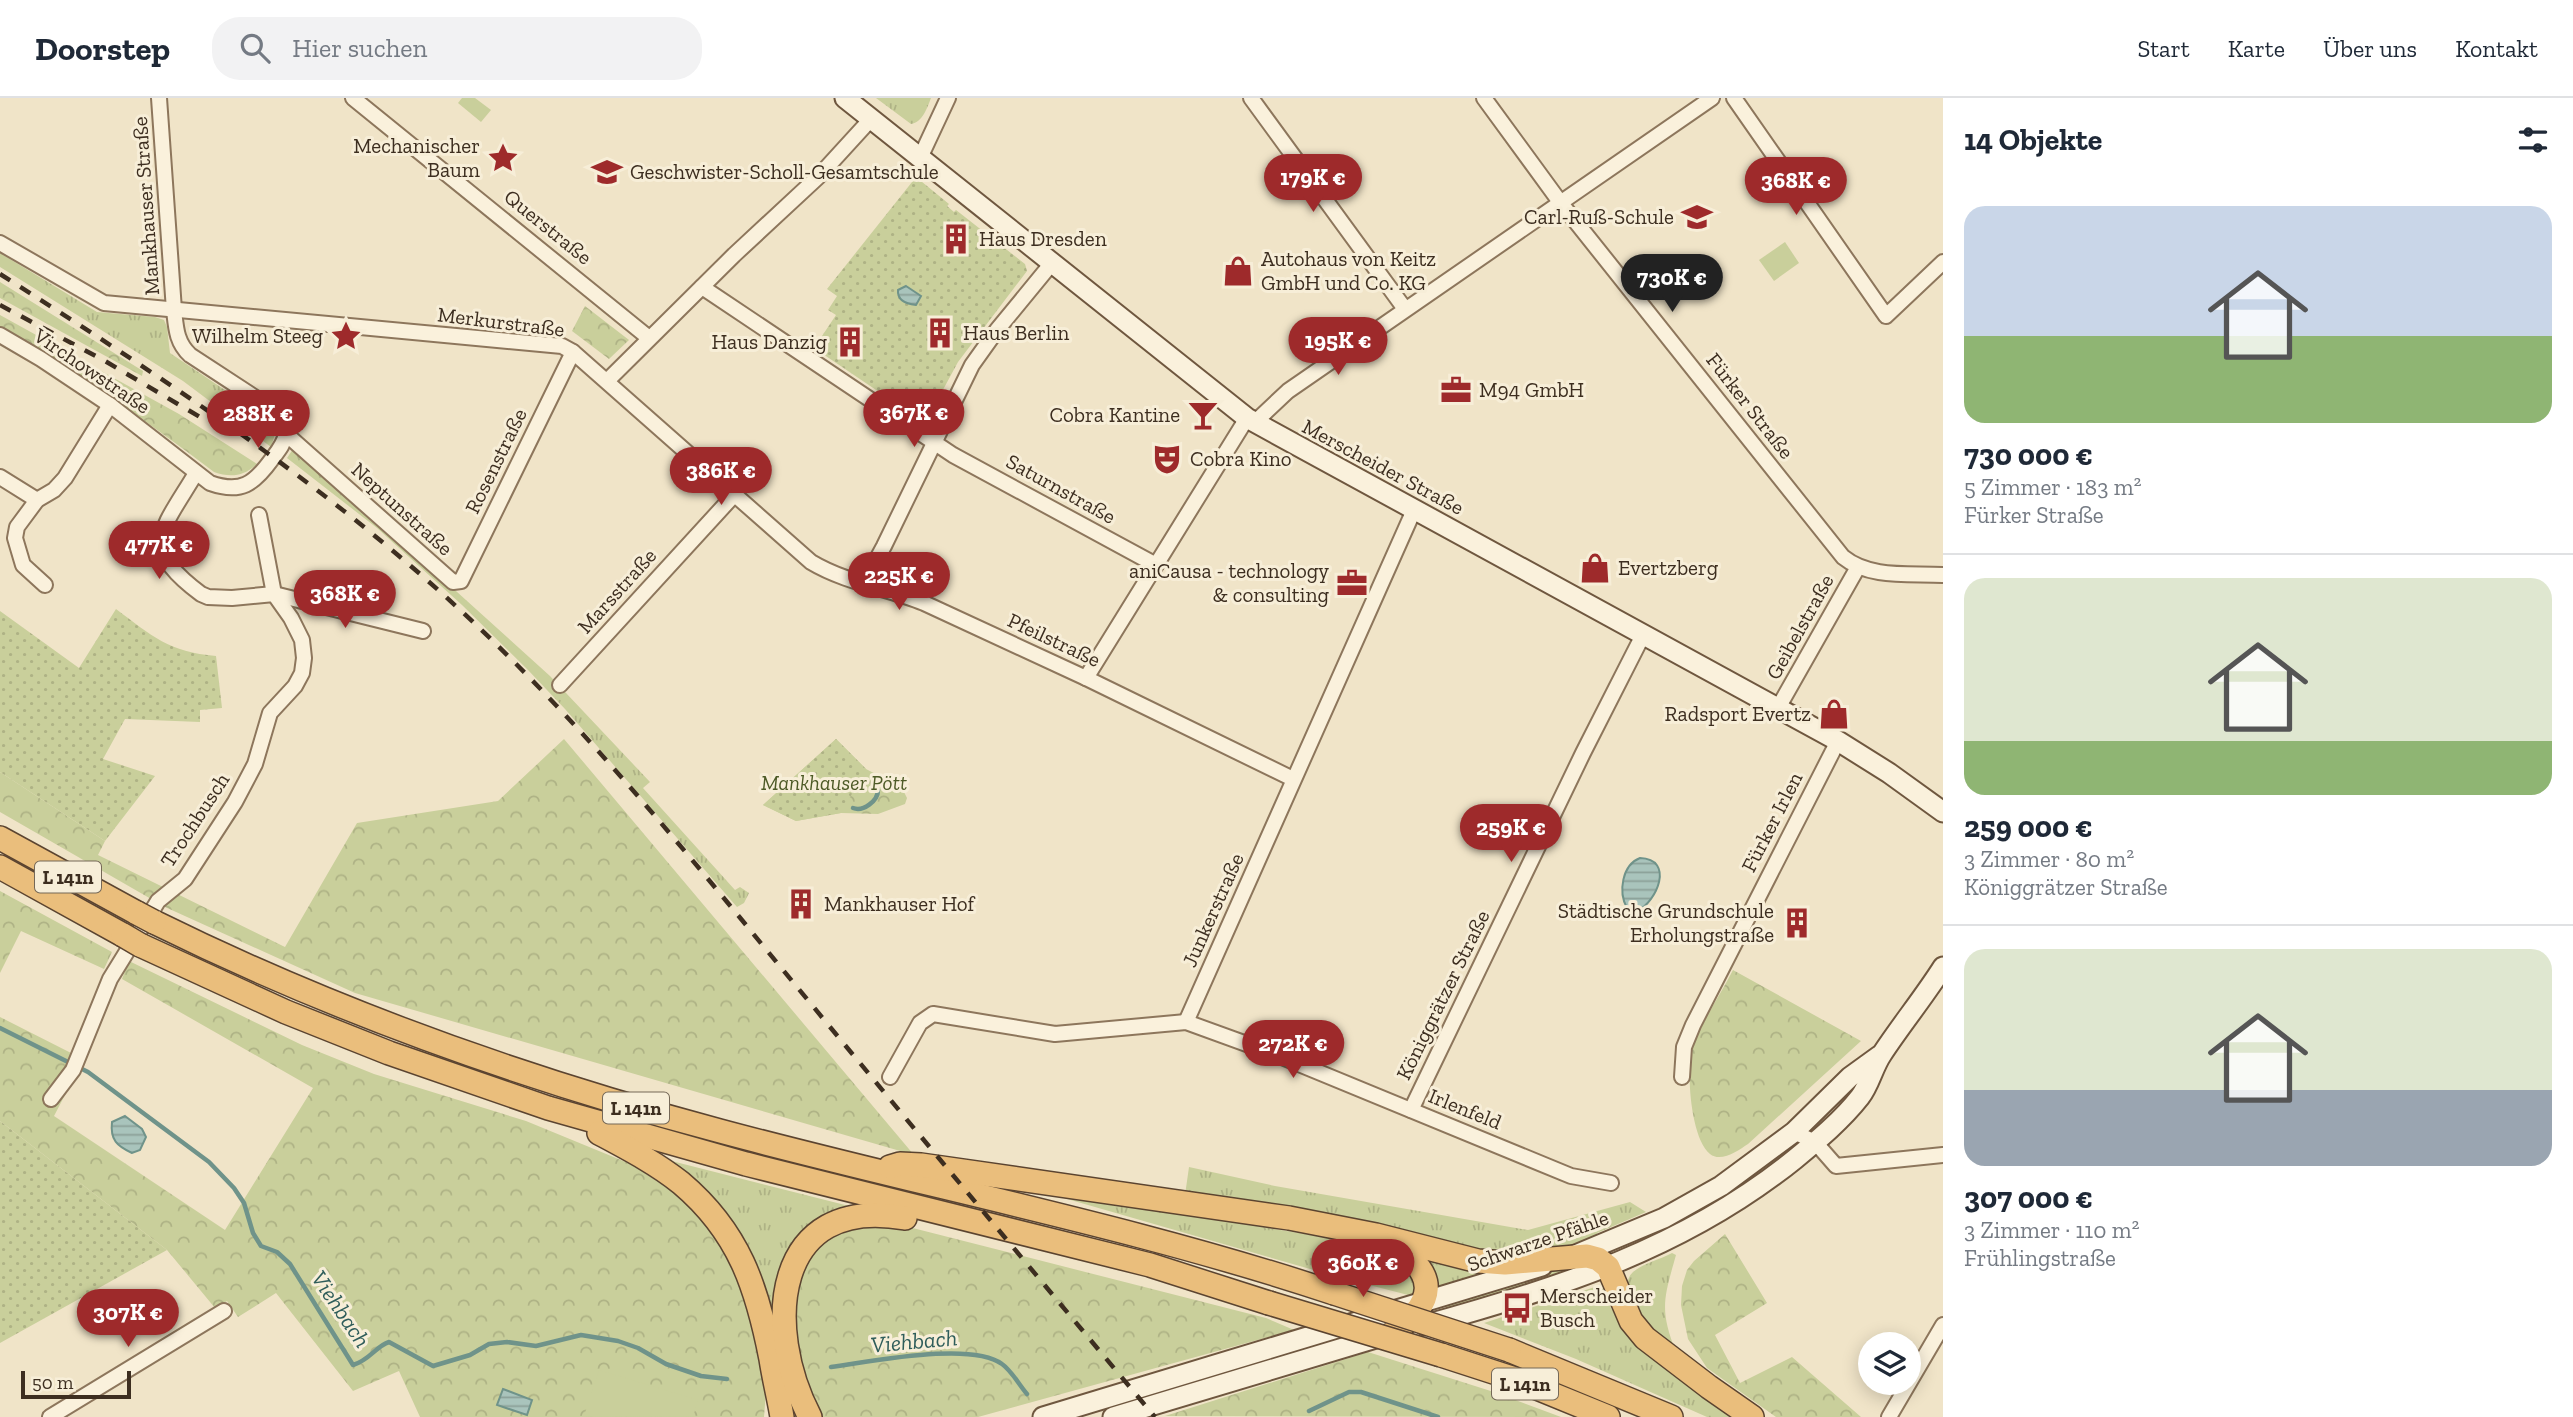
<!DOCTYPE html>
<html lang="de">
<meta charset="utf-8">
<style>
body{margin:0;font-family:"Zilla Slab",serif;background:#f2f2f3;color:#1f2937;height:100vh;display:flex;flex-direction:column;font-size:26px;white-space:nowrap}
*{box-sizing:border-box;margin:0}
p{font-size:23px;color:#747a83}
.icon{flex:none;width:38px;height:38px;fill:none;stroke:currentColor;stroke-width:2;stroke-linecap:round;stroke-linejoin:round}
.map{position:relative;flex:1;overflow:hidden}
.drawer{display:flex;flex-direction:column;background:#fff;width:630px}
.drawer>*{flex:none}
.tools{position:absolute;left:1858px;top:1234px;display:grid;gap:14px}
.tools a{display:grid;place-items:center;width:63px;height:63px;border-radius:50%;background:#fff;box-shadow:0 4px 18px #0003;font-size:35px}
.scale{position:absolute;left:21px;bottom:18px;width:110px;box-sizing:border-box;padding-left:7px;border:4px solid #3d2e20;border-top:0;font-size:19px;line-height:24px;white-space:nowrap;color:#3d2e20;-webkit-text-stroke:5px #f7eed8;paint-order:stroke}
.price{position:absolute;translate:-50% -60px;padding:0 16px;border-radius:24px;background:#9e2a2b;color:#fff;font-size:23px;line-height:46px;filter:drop-shadow(0 2px 4px #0008)}
.price::after{content:'';position:absolute;left:50%;top:42px;width:21px;height:16px;margin-left:-10px;background:inherit;clip-path:polygon(0 0,100% 0,50% 100%)}
.price.active{background:#222;color:#fff}
ul{padding:0;list-style:none}
li{display:grid;align-content:center;gap:14px;height:371px;padding:0 21px}
li+li{border-top:2px solid #e0e1e3}
li span{display:grid;place-items:center;height:217px;border-radius:21px;color:#555}
li>.icon{margin-inline-start:auto}
span .icon{width:126px;height:126px;fill:#fffc;stroke-width:1}
li b{font-size:30px}
h2{display:flex;justify-content:space-between;align-items:center;height:84px;padding:0 21px;font-size:30px}
header{display:flex;align-items:center;gap:42px;box-sizing:border-box;height:98px;padding:0 35px;background:#fff;border-bottom:2px solid #e0e1e3}
header strong{font-size:33px}
nav{display:flex;gap:38px;margin-inline-start:auto;font-size:24px}
.search{width:490px;height:63px;background:#f2f2f3;display:flex;align-items:center;gap:18px;box-sizing:border-box;padding:0 24px;border-radius:28px;color:#747a83;font-size:26px}
main{display:flex;flex:1;min-height:0}
.map>svg:first-child{display:block}
.grass{fill:url(#grass-tufts)}
.forest{fill:url(#forest-crowns)}
.garden{fill:url(#garden-dots)}
.pitch{fill:#c9cf9b}
.water{fill:url(#water-rules);stroke:#6f938a;stroke-width:2}
.lines{fill:none;stroke-linecap:round;stroke-linejoin:round}
.stream{stroke:#6f938a;stroke-width:4.5}
.minor-casing{stroke:#8d765c;stroke-width:18}
.secondary-casing{stroke:#6f573f;stroke-width:23}
.trunk-casing{stroke:#5b4430;stroke-width:26}
.minor{stroke:#faf1dc;stroke-width:14}
.secondary{stroke:#faf1dc;stroke-width:19}
.trunk{stroke:#eabe7c;stroke-width:23}
.rail{stroke:#3d2e20;stroke-width:4.5;stroke-dasharray:12 12;stroke-linecap:butt}
.trunk-bridge-casing{stroke:#5b4430;stroke-width:26;stroke-linecap:butt}
.trunk-bridge{stroke:#eabe7c;stroke-width:23}
.labels{text-anchor:middle;stroke-width:6;stroke-linejoin:round;paint-order:stroke}
.shield{fill:#f7eed8;stroke:#756857;stroke-width:2}
.shield-label{font-size:19px;font-weight:bold;fill:#3d2e20}
.poi-label{font-size:21px;fill:#3d2e20;stroke:#f7eed8;text-anchor:start}
.street-label{font-size:21px;fill:#3d2e20;stroke:#f7eed8}
.park-label{font-size:21px;font-style:italic;fill:#4d5a26;stroke:#f7eed8}
.water-label{font-size:23px;font-style:italic;fill:#2f5d5a;stroke:#f7eed8}
</style>
<header>
<strong>Doorstep</strong>
<div class="search"><svg class="icon" aria-label="search" viewBox="0 0 24 24"><circle cx="10" cy="10" r="6"/><path d="M15 15l6 6"/></svg>Hier suchen</div>
<nav><a>Start</a><a>Karte</a><a>Über uns</a><a>Kontakt</a></nav>
</header>
<main>
<div class="map">
<svg width="1943" height="1319" viewBox="0 0 1943 1319">
<defs>
<pattern id="grass-tufts" width="24" height="20" patternUnits="userSpaceOnUse" patternTransform="scale(1.75)"><rect width="24" height="20" fill="#c9cf9b"/><path d="M3 7l-1-3M5 7V3M7 7l1-3M15 17l-1-3M17 17v-4M19 17l1-3" fill="none" stroke="#aeb285"/></pattern>
<pattern id="forest-crowns" width="20" height="18" patternUnits="userSpaceOnUse" patternTransform="scale(1.75)"><rect width="20" height="18" fill="#c9cf9b"/><path d="M2 6a3 3 0 1 1 6 0M12 15a3 3 0 1 1 6 0" fill="none" stroke="#aeb285"/></pattern>
<pattern id="garden-dots" width="8" height="8" patternUnits="userSpaceOnUse" patternTransform="scale(1.75)"><rect width="8" height="8" fill="#c9cf9b"/><path d="M2 2h.1M6 6h.1" fill="none" stroke="#aeb285" stroke-width="1.8" stroke-linecap="round"/></pattern>
<pattern id="water-rules" width="6" height="5" patternUnits="userSpaceOnUse" patternTransform="scale(1.75)"><rect width="6" height="5" fill="#a9c4bc"/><path d="M0 2.5h6" fill="none" stroke="#8ba098"/></pattern>
</defs>
<rect width="100%" height="100%" fill="#f0e4c8"/>
<g class="grass">
<path d="M876,0H931C927,10 923,24 911,26Z"/>
<polygon points="0,155 97,214 155,219 164,222 167,229 170,255 274,325 276,333 271,349 183,283 0,169"/>
<polygon points="293,351 364,410 550,578 650,684 643,690 735,792 740,789 749,795 744,805 737,809 565,611 528,572 462,507 377,430 287,360"/>
<path d="M1795,1044L1801,1046L1737,1094L1643,1146L1640,1141C1697,1113 1746,1084 1795,1044Z"/>
<polygon points="652,1058 857,1110 818,1128 776,1218 792,1319 754,1170"/>
<polygon points="1189,1069 1275,1088 1528,1132 1630,1104 1646,1114 1597,1135 1598,1141 1535,1158 1496,1158 1185,1097"/>
<path d="M1029,1090L1359,1145C1396,1155 1397,1154 1417,1187L1412,1198L1338,1179Z"/>
<polygon points="1415,1155 1498,1173 1439,1192"/>
<path d="M1672,1155L1676,1157C1664,1200 1659,1211 1676,1254C1661,1241 1610,1196 1633,1174C1642,1166 1661,1161 1672,1155Z"/>
<polygon points="1565,1169 1577,1171 1454,1212 1444,1208"/>
<polygon points="1601,1187 1611,1210 1629,1236 1741,1319 1707,1319 1576,1261 1484,1225"/>
</g>
<g class="forest">
<polygon points="0,184 143,273 142,278 0,200"/>
<polygon points="585,208 629,242 609,261 572,233"/>
<path d="M0,217L179,316L257,366C244,378 231,380 214,374C145,322 76,272 0,231Z"/>
<polygon points="564,641 914,1057 355,895 165,809 0,714 0,674 105,743 98,757 285,849 357,725 498,703"/>
<polygon points="836,641 866,671 895,686 903,692 907,700 905,706 878,716 841,715 796,723 763,707"/>
<polygon points="0,793 112,854 104,871 21,833 0,875"/>
<polygon points="129,863 302,947 374,976 526,1023 633,1067 673,1094 709,1128 735,1170 750,1206 766,1293 764,1319 420,1319 399,1273 353,1293 276,1195 238,1219 227,1203 215,1210 167,1152 0,1023 0,919 75,957 77,974 54,1018 225,1132 313,990 122,881"/>
<path d="M1733,872L1861,943L1748,1046C1739,1052 1721,1065 1710,1056C1691,1041 1686,975 1692,953C1700,925 1720,898 1733,872Z"/>
<path d="M897,1126L1266,1220L1294,1232L978,1319H816C810,1302 802,1285 799,1267C790,1226 789,1169 828,1142C847,1129 874,1127 897,1126Z"/>
<polygon points="1725,1136 1767,1205 1715,1237 1740,1285 1792,1259 1861,1319 1776,1319 1707,1270 1688,1241 1681,1207 1682,1188 1687,1172 1694,1163"/>
<polygon points="1368,1254 1497,1295 1561,1319 1165,1318"/>
</g>
<g class="garden">
<polygon points="916,79 949,106 947,108 954,114 956,112 1025,166 1027,173 958,264 931,314 925,319 916,319 814,250 836,217 828,212 837,198 827,191"/>
<path d="M116,511C152,538 169,554 216,558L222,610L200,612V624L125,621L103,661L155,678L105,743L0,674V513L79,570Z"/>
<polygon points="836,641 866,671 841,715 796,723 763,707"/>
<polygon points="0,1023 167,1152 0,1245"/>
</g>
<g class="pitch">
<polygon points="462,0 475,0 491,12 481,24 458,5"/>
<polygon points="1785,144 1799,165 1774,183 1759,162"/>
<polygon points="599,1272 698,1302 693,1319 584,1318"/>
</g>
<g class="water">
<path d="M906,188L921,198L916,207C907,206 897,203 898,192Z"/>
<path d="M1640,760C1675,761 1657,804 1637,813L1627,810C1618,794 1622,767 1640,760Z"/>
<path d="M125,1018L142,1031L146,1039L140,1052L132,1055C117,1048 110,1042 112,1024Z"/>
<polygon points="503,1291 532,1302 527,1317 497,1307"/>
</g>
<g class="lines">
<g class="stream">
<path d="M853,710C863,714 878,703 878,692"/>
<path d="M0,930L88,974L209,1064L234,1090L244,1105L253,1135L261,1148L277,1154L290,1166L353,1267C370,1262 376,1248 389,1244L433,1268L470,1257L489,1246L507,1244L536,1248L581,1237L618,1243L638,1250L666,1266L701,1278L727,1281"/>
<path d="M831,1269C870,1264 971,1243 1002,1266C1012,1273 1019,1287 1027,1296"/>
<polyline points="1309,1313 1349,1294 1361,1294 1438,1319"/>
</g>
<g class="minor-casing">
<g id="minor">
<path d="M159,0L174,212C176,229 176,244 190,257L274,312L284,323L286,336L453,484L461,483L573,254"/>
<polyline points="353,0 649,240"/>
<polyline points="1251,0 1405,211"/>
<path d="M1484,0L1560,104L1843,459C1870,481 1910,475 1943,477"/>
<polyline points="1734,0 1886,218 1943,164"/>
<polyline points="920,60 948,0"/>
<path d="M0,145L104,205L562,248L573,254L811,464C846,485 887,490 924,505L1086,580L1293,681"/>
<polyline points="702,189 953,357 1156,467"/>
<path d="M0,237L41,261L110,307L210,385C241,396 254,386 272,361C278,353 284,346 286,336"/>
<polyline points="607,283 734,157 818,79 871,21"/>
<polyline points="1254,325 1288,293 1712,0"/>
<path d="M196,375C162,432 138,449 201,496L208,499L232,500L274,496L423,533"/>
<polyline points="0,379 37,402"/>
<polyline points="864,485 884,448 972,267 997,232 1052,165"/>
<polyline points="45,487 23,467 15,440 17,429 37,402 54,392 65,380 110,307"/>
<polyline points="1086,580 1247,320"/>
<polyline points="560,587 734,397"/>
<polyline points="1778,610 1858,469"/>
<polyline points="1186,924 1414,412"/>
<polyline points="890,979 920,925 933,916 1055,936 1186,924 1277,957 1571,1078 1611,1085"/>
<polyline points="1682,979 1684,949 1693,927 1838,643"/>
<polyline points="51,1001 73,972 110,881 158,803 185,781 235,704 255,666 270,615 295,588 302,575 304,560 302,542 291,520 274,496 259,417"/>
<polyline points="1411,1012 1583,655 1643,537"/>
<polyline points="1794,1034 1815,1044 1836,1068 1943,1057"/>
<polyline points="50,1319 224,1213"/>
<polyline points="1889,1319 1943,1227"/>
</g>
</g>
<g class="secondary-casing">
<g id="secondary">
<polyline points="845,0 1247,320 1838,643 1889,675 1943,714"/>
<polyline points="1573,1158 1664,1120 1721,1088 1794,1034 1850,979 1879,958"/>
<path d="M1425,1227C1559,1190 1685,1150 1795,1061C1818,1042 1842,1022 1860,999C1870,986 1873,969 1882,956C1901,927 1924,899 1943,869"/>
<polyline points="1043,1319 1542,1168"/>
<polyline points="1113,1319 1386,1237"/>
</g>
</g>
<g class="trunk-casing">
<g id="trunk">
<polyline points="0,740 137,815"/>
<polyline points="0,769 123,837"/>
<path d="M154,824C336,914 525,981 720,1033C924,1088 1133,1128 1334,1195"/>
<polyline points="140,847 286,914 389,955 548,1010 746,1066 1150,1167 1269,1205"/>
<path d="M599,1035C627,1050 656,1065 681,1085C739,1134 757,1189 771,1261C774,1281 779,1300 782,1319"/>
<polyline points="890,1069 900,1066 921,1067 1289,1120 1376,1137 1478,1163 1505,1165 1587,1158 1598,1161 1608,1169 1631,1223 1645,1240 1709,1289 1752,1319"/>
<path d="M1391,1146C1440,1176 1436,1205 1391,1236"/>
<polyline points="1509,1252 1671,1319"/>
<polyline points="1441,1257 1515,1281 1608,1319"/>
<path d="M810,1319C763,1230 772,1096 905,1120"/>
</g>
</g>
<use href="#minor" class="minor"/>
<use href="#secondary" class="secondary"/>
<use href="#trunk" class="trunk"/>
<g class="rail">
<path d="M0,176C160,278 318,381 458,510C583,625 689,758 797,889C916,1033 1035,1176 1155,1319"/>
<polyline points="0,207 105,263 205,322"/>
</g>
<g class="trunk-bridge-casing">
<g id="trunk-bridge">
<polyline points="137,815 154,824"/>
<polyline points="123,837 140,847"/>
<polyline points="1334,1195 1509,1252"/>
<polyline points="1269,1205 1441,1257"/>
</g>
</g>
<use href="#trunk-bridge" class="trunk-bridge"/>
</g>
<defs>
<g id="sight-bare" transform="scale(2.415)"><path d="M0-6L1.8-2.2L6-1.7L2.9 1.2L3.7 5.4L0 3.3L-3.7 5.4L-2.9 1.2L-6-1.7L-1.8-2.2Z" fill="#9e2a2b" stroke="#f7eed8" stroke-width="2.5" paint-order="stroke"/></g>
<g id="school-bare" transform="scale(2.415)"><path d="M0-5L7-2L0 1L-7-2ZM-4 1L0 2.5L4 1V4Q0 6-4 4Z" fill="#9e2a2b" stroke="#f7eed8" stroke-width="2.5" paint-order="stroke"/></g>
<g id="building-bare" transform="scale(2.415)"><path d="M-4-6H4V6H1V3H-1V6H-4ZM-2.5-4.3h1.7v1.8h-1.7ZM.8-4.3h1.7v1.8H.8ZM-2.5-1h1.7V.8h-1.7ZM.8-1h1.7V.8H.8Z" fill="#9e2a2b" stroke="#f7eed8" stroke-width="2.5" paint-order="stroke"/></g>
<g id="shop-bare" transform="scale(2.415)"><path d="M-5-2.5h2.3a2.7 3.5 0 0 1 5.4 0H5L5.5 6h-11ZM-1.5-2.5h3a1.5 2.3 0 0 0-3 0Z" fill="#9e2a2b" stroke="#f7eed8" stroke-width="2.5" paint-order="stroke"/></g>
<g id="office-bare" transform="scale(2.415)"><path d="M-6-3h4V-5.5h4V-3h4V5H-6ZM-1-4.5V-3h2v-1.5ZM-6 0V1H6V0Z" fill="#9e2a2b" stroke="#f7eed8" stroke-width="2.5" paint-order="stroke"/></g>
<g id="bar-bare" transform="scale(2.415)"><path d="M-6-5H6L.8 .8V4.5H3.5V6h-7V4.5H-.8V.8Z" fill="#9e2a2b" stroke="#f7eed8" stroke-width="2.5" paint-order="stroke"/></g>
<g id="theatre-bare" transform="scale(2.415)"><path d="M-5-5.5Q0-4 5-5.5V0Q5 5 0 6Q-5 5-5 0ZM-3.3-2.5H-1v1.5H-3.3ZM1-2.5H3.3v1.5H1ZM-2.8 1Q0 5.5 2.8 1Z" fill="#9e2a2b" stroke="#f7eed8" stroke-width="2.5" paint-order="stroke"/></g>
<g id="bus-bare" transform="scale(2.415)"><path d="M-5-6H5V4H4V6H2V4H-2V6H-4V4H-5ZM-3.5-4V0h7V-4ZM-3.5 1.2v1.5H-2V1.2ZM2 1.2v1.5H3.5V1.2Z" fill="#9e2a2b" stroke="#f7eed8" stroke-width="2.5" paint-order="stroke"/></g>
</defs>
<g fill-rule="evenodd">
<use href="#sight-bare" x="503" y="60"/>
<use href="#school-bare" x="607" y="74"/>
<use href="#school-bare" x="1697" y="119"/>
<use href="#building-bare" x="956" y="141"/>
<use href="#shop-bare" x="1238" y="173"/>
<use href="#building-bare" x="940" y="235"/>
<use href="#sight-bare" x="346" y="238"/>
<use href="#building-bare" x="850" y="244"/>
<use href="#office-bare" x="1456" y="292"/>
<use href="#bar-bare" x="1203" y="317"/>
<use href="#theatre-bare" x="1167" y="361"/>
<use href="#shop-bare" x="1595" y="470"/>
<use href="#office-bare" x="1352" y="485"/>
<use href="#shop-bare" x="1834" y="616"/>
<use href="#building-bare" x="801" y="806"/>
<use href="#building-bare" x="1797" y="825"/>
<use href="#bus-bare" x="1517" y="1210"/>
</g>
<g class="labels">
<g class="shield">
<rect x="35" y="763.5" width="66" height="31" rx="5"/>
<rect x="603" y="994.5" width="66" height="31" rx="5"/>
<rect x="1492" y="1270.5" width="66" height="31" rx="5"/>
</g>
<g class="shield-label">
<text x="68" y="786">L 141n</text>
<text x="636" y="1017">L 141n</text>
<text x="1525" y="1293">L 141n</text>
</g>
<g class="poi-label">
<text x="480" y="55" text-anchor="end">Mechanischer<tspan x="480" dy="24">Baum</tspan></text>
<text x="630" y="81">Geschwister-Scholl-Gesamtschule</text>
<text x="1674" y="126" text-anchor="end">Carl-Ruß-Schule</text>
<text x="979" y="148">Haus Dresden</text>
<text x="1261" y="168">Autohaus von Keitz<tspan x="1261" dy="24">GmbH und Co. KG</tspan></text>
<text x="963" y="242">Haus Berlin</text>
<text x="323" y="245" text-anchor="end">Wilhelm Steeg</text>
<text x="827" y="251" text-anchor="end">Haus Danzig</text>
<text x="1479" y="299">M94 GmbH</text>
<text x="1180" y="324" text-anchor="end">Cobra Kantine</text>
<text x="1190" y="368">Cobra Kino</text>
<text x="1618" y="477">Evertzberg</text>
<text x="1329" y="480" text-anchor="end">aniCausa - technology<tspan x="1329" dy="24">&amp; consulting</tspan></text>
<text x="1811" y="623" text-anchor="end">Radsport Evertz</text>
<text x="824" y="813">Mankhauser Hof</text>
<text x="1774" y="820" text-anchor="end">Städtische Grundschule<tspan x="1774" dy="24">Erholungstraße</tspan></text>
<text x="1540" y="1205">Merscheider<tspan x="1540" dy="24">Busch</tspan></text>
</g>
<g class="street-label">
<text transform="translate(146 108) rotate(-94)" y="7">Mankhauser Straße</text>
<text transform="translate(548 129) rotate(39)" y="7">Querstraße</text>
<text transform="translate(501 224) rotate(7)" y="7">Merkurstraße</text>
<text transform="translate(92 273) rotate(34)" y="7">Virchowstraße</text>
<text transform="translate(1750 308) rotate(52)" y="7">Fürker Straße</text>
<text transform="translate(496 363) rotate(-64)" y="7">Rosenstraße</text>
<text transform="translate(1383 369) rotate(28)" y="7">Merscheider Straße</text>
<text transform="translate(1061 391) rotate(29)" y="7">Saturnstraße</text>
<text transform="translate(402 411) rotate(42)" y="7">Neptunstraße</text>
<text transform="translate(617 493) rotate(-48)" y="7">Marsstraße</text>
<text transform="translate(1800 529) rotate(-61)" y="7">Geibelstraße</text>
<text transform="translate(1054 542) rotate(25)" y="7">Pfeilstraße</text>
<text transform="translate(195 722) rotate(-57)" y="7">Trochbusch</text>
<text transform="translate(1772 724) rotate(-63)" y="7">Fürker Irlen</text>
<text transform="translate(1213 812) rotate(-66)" y="7">Junkerstraße</text>
<text transform="translate(1443 897) rotate(-64)" y="7">Königgrätzer Straße</text>
<text transform="translate(1465 1011) rotate(22)" y="7">Irlenfeld</text>
<text transform="translate(1538 1143) rotate(-19)" y="7">Schwarze Pfähle</text>
</g>
<g class="park-label">
<text x="834" y="692">Mankhauser Pött</text>
</g>
<g class="water-label">
<text transform="translate(341 1211) rotate(56)" y="8">Viehbach</text>
<text transform="translate(914 1243) rotate(-5)" y="8">Viehbach</text>
</g>
</g>
</svg>
<div class="tools">
<a><svg class="icon" aria-label="layers" viewBox="0 0 24 24"><path d="M12 4l9 5-9 5-9-5zM3 14l9 5 9-5"/></svg></a>
</div>
<div class="scale">50 m</div>
<b class="price" style="left:1313px;top:116px">179K €</b>
<b class="price" style="left:1796px;top:119px">368K €</b>
<b class="price active" style="left:1672px;top:216px">730K €</b>
<b class="price" style="left:1338px;top:279px">195K €</b>
<b class="price" style="left:914px;top:351px">367K €</b>
<b class="price" style="left:258px;top:352px">288K €</b>
<b class="price" style="left:721px;top:409px">386K €</b>
<b class="price" style="left:159px;top:483px">477K €</b>
<b class="price" style="left:899px;top:514px">225K €</b>
<b class="price" style="left:345px;top:532px">368K €</b>
<b class="price" style="left:1511px;top:766px">259K €</b>
<b class="price" style="left:1293px;top:982px">272K €</b>
<b class="price" style="left:1363px;top:1201px">360K €</b>
<b class="price" style="left:128px;top:1251px">307K €</b>
</div>
<section class="drawer">
<h2>14 Objekte<svg class="icon" aria-label="filters" viewBox="0 0 24 24"><path d="M4 7h16M4 17h16"/><circle cx="9" cy="7" r="2"/><circle cx="15" cy="17" r="2"/></svg></h2>
<ul>
<li><span style="background:linear-gradient(#c9d6e8 60%,#8fb573 0)"><svg class="icon" aria-label="home" viewBox="0 0 24 24"><path d="M3 11l9-7 9 7M6 9v11h12V9"/></svg></span><div><b>730 000 €</b><p>5 Zimmer · 183 m²</p><p>Fürker Straße</p></div></li>
<li><span style="background:linear-gradient(#dfe7d0 75%,#8fb573 0)"><svg class="icon" aria-label="home" viewBox="0 0 24 24"><path d="M3 11l9-7 9 7M6 9v11h12V9"/></svg></span><div><b>259 000 €</b><p>3 Zimmer · 80 m²</p><p>Königgrätzer Straße</p></div></li>
<li><span style="background:linear-gradient(#dfe7d0 65%,#9aa5b1 0)"><svg class="icon" aria-label="home" viewBox="0 0 24 24"><path d="M3 11l9-7 9 7M6 9v11h12V9"/></svg></span><div><b>307 000 €</b><p>3 Zimmer · 110 m²</p><p>Frühlingstraße</p></div></li>
</ul>
</section>
</main>
